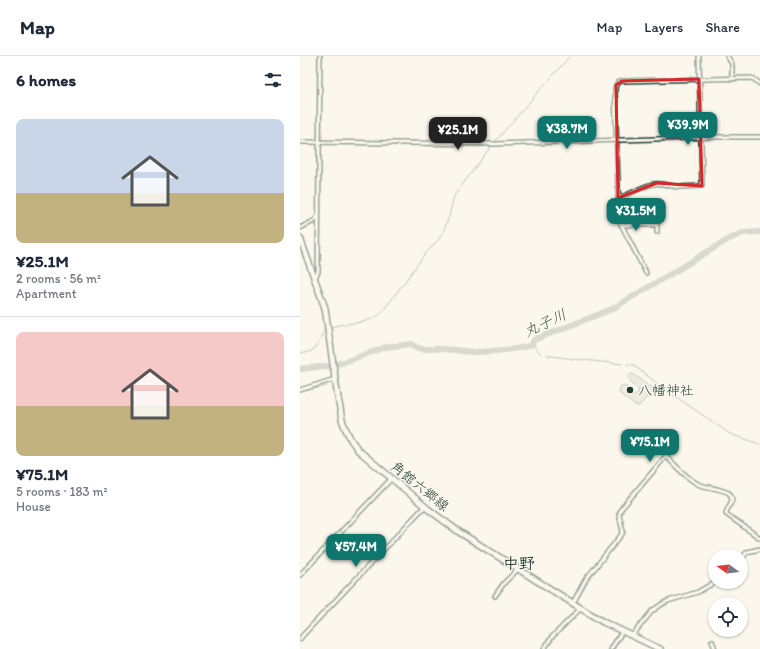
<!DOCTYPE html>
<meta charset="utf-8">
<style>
body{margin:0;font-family:Itim,"Klee One",sans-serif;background:#f6f6f7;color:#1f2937;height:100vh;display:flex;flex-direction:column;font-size:15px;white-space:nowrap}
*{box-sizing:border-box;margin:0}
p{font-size:13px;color:#747a83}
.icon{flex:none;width:22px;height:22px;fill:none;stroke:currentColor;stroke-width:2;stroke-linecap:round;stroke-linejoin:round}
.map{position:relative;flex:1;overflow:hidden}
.sheet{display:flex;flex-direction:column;background:#fff;width:300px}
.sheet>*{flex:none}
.needle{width:26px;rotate:285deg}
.tools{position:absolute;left:408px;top:493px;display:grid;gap:8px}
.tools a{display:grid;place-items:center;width:40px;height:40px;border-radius:50%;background:#fff;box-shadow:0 1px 3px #0004;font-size:20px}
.price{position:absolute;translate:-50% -34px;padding:0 9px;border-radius:8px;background:#0f766e;color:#fff;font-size:13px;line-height:26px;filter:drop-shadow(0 1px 2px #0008)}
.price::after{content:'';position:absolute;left:50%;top:24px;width:12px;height:9px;margin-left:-6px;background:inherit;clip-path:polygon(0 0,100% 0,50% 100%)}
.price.selected{background:#222;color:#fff}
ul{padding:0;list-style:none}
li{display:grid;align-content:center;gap:8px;height:212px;padding:0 16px}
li+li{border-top:1px solid #e0e1e3}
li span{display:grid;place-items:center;height:124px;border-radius:8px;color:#555}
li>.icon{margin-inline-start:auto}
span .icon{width:72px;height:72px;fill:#fffc;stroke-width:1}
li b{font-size:17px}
h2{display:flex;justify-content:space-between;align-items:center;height:48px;padding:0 16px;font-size:17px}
header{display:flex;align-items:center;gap:24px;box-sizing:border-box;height:56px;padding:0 20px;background:#fff;border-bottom:1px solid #e0e1e3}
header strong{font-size:19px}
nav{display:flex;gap:22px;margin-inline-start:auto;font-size:14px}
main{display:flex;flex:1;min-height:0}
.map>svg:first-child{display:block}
.green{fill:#dbdcd1;stroke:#7d8c82}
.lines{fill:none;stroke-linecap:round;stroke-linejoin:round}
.stream{stroke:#74847b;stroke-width:1}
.river{stroke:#adb4aa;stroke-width:6}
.street-casing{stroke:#1f3d34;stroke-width:6}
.primary-casing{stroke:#1f3d34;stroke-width:8}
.street{stroke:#fbf7ec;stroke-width:3}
.primary{stroke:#fbf7ec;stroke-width:5}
.marked{fill:none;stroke:#d62828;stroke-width:3;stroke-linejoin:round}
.poi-dot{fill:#1f3d34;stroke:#fbf7ec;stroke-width:1.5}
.labels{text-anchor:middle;stroke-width:3;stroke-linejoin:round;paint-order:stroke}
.poi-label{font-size:14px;fill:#1f3d34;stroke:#fbf7ec;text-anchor:start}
.street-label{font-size:14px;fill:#1f3d34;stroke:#fbf7ec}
.water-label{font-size:15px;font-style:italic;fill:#425b52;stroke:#fbf7ec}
.quarter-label{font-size:16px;font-weight:bold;fill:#1f3d34;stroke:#fbf7ec}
</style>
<header>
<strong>Map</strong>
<nav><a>Map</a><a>Layers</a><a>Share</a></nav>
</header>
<main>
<section class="sheet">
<h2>6 homes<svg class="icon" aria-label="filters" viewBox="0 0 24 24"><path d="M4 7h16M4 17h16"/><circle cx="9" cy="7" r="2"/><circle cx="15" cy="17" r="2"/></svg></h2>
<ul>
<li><span style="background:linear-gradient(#c9d6e8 60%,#c2b280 0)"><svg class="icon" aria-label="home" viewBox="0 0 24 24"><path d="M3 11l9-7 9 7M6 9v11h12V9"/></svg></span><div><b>¥25.1M</b><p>2 rooms · 56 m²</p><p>Apartment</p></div></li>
<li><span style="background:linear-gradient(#f6c9c9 60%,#c2b280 0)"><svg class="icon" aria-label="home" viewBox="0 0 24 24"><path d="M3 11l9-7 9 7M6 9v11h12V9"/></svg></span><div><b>¥75.1M</b><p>5 rooms · 183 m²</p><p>House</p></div></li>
</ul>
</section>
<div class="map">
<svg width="460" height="593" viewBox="0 0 460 593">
<rect width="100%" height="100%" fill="#fbf7ec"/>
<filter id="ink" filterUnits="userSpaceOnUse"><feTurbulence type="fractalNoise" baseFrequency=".025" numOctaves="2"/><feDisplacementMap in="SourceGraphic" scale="8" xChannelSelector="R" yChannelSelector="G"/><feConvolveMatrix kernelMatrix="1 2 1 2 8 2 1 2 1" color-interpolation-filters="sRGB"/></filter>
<g filter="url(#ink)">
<polygon class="green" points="333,318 353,332 353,335 339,350 335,350 320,338 319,335 321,330 326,329 327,331 326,335 329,339 333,340 338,337 339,333 333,328 328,322 329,319"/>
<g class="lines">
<g class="stream">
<polyline points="249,24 270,0"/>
<polyline points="194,87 205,74 246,27"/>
<path d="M29,272C43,266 60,269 74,262C79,260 82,255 86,251L126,197L138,184L142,178L149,161L154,140L192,89"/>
<polyline points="233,287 236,294 241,298"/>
<polyline points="0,298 12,295 18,288 24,275 26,274"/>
<polyline points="247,299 273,303 322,308"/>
<polyline points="327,308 333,309 358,328"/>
<polyline points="362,331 430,378 460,388"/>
<polyline points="0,336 27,330"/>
</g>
<path class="river" d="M0,313L28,310L44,306L86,291L112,288C120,296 131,292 141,293C153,293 164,296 175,296C185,296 224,293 231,289C233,287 233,287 234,284L312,253L429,183L443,177L460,176"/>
<g class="street-casing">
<g id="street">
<polyline points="427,0 432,8 432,23"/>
<polyline points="0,86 195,88 419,81 460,81"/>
<path d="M318,142C331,139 341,130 354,128C362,126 371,131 379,131C387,131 394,130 402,130L399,0"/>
<polyline points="321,169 357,169 357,176"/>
<polyline points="0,172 14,165 18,160"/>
<path d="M346,217L319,164L315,35C315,30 316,26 322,25L451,22L454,23L460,28"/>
<polyline points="15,222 18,216 20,0"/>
<polyline points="0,334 35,323"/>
<polyline points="441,504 447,496 460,493"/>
<polyline points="0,519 92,422"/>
<polyline points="195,540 204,527 218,513"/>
<path d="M273,547L286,523L322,478L323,475L319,459L321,453L366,400C375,409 388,424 400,429C406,431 427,434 430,438C436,445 426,451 426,458L460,482"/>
<polyline points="332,580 352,555 362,548 368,545 398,536 415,526"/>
<polyline points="0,583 3,579 125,450"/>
<polyline points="412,585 415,593"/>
<polyline points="244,593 252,581 281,552"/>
<polyline points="311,593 322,576"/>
</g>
</g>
<g class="primary-casing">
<polyline id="primary" points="0,182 25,252 37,336 42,364 47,376 51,384 58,394 128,453 159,476 303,566 360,593"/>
</g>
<use href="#street" class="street"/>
<use href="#primary" class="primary"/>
</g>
</g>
<path d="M0 0H460V593H0ZM399,23L402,130L357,127L318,142L316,29L322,25Z" fill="#fbf7ec" fill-opacity=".55" fill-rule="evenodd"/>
<path class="marked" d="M399,23L402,130L357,127L318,142L316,29L322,25Z"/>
<circle class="poi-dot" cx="330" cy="334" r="4"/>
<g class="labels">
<g class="poi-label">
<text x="338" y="339">八幡神社</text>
</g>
<g class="street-label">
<text transform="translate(120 430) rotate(39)" y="5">角館六郷線</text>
</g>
<g class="water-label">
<text transform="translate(245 267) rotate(-25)" y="5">丸子川</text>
</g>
<g class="quarter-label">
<text x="219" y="513">中野</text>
</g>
</g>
</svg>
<div class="tools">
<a><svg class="needle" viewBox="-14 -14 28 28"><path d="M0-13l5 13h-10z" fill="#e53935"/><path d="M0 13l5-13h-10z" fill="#747a83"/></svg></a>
<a><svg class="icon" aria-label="locate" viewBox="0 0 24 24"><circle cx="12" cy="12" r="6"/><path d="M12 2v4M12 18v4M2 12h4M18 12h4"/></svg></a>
</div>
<b class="price" style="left:388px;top:90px">¥39.9M</b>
<b class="price" style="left:267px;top:94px">¥38.7M</b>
<b class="price selected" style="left:158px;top:95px">¥25.1M</b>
<b class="price" style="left:336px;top:176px">¥31.5M</b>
<b class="price" style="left:350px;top:407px">¥75.1M</b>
<b class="price" style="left:56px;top:512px">¥57.4M</b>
</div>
</main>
